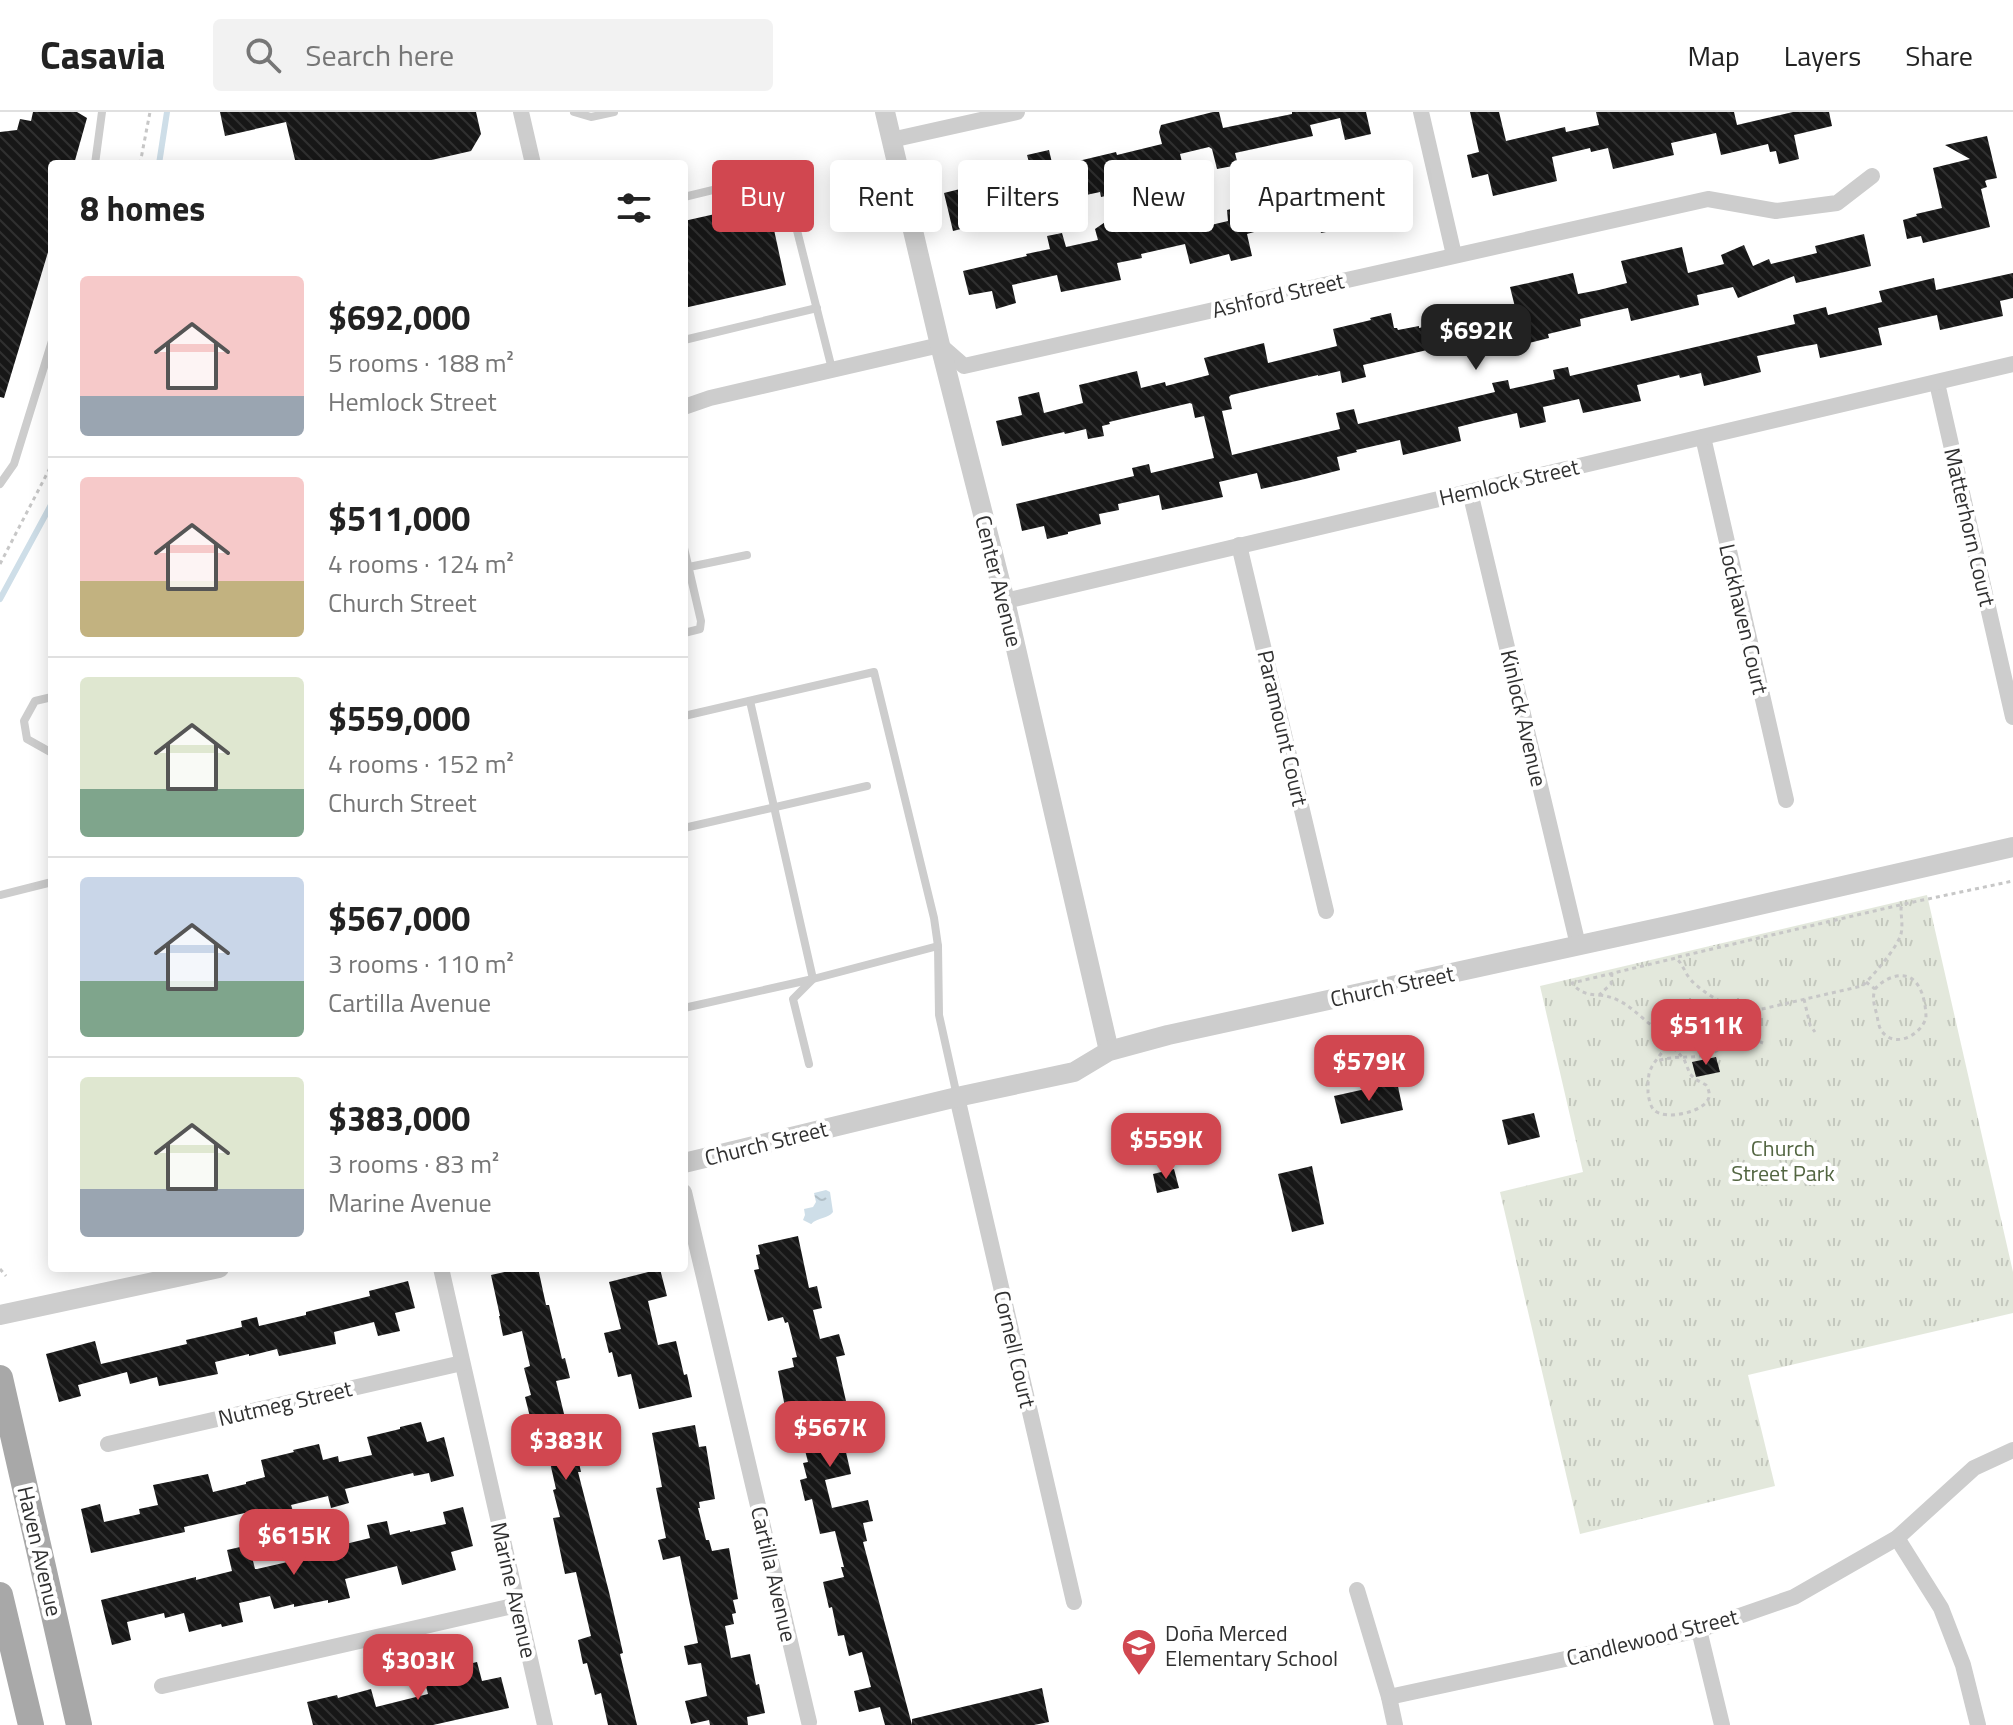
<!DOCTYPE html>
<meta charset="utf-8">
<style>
body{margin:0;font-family:"Titillium Web",sans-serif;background:#f2f2f2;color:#222;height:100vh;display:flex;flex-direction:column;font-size:30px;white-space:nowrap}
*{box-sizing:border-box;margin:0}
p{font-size:26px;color:#767676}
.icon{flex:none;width:44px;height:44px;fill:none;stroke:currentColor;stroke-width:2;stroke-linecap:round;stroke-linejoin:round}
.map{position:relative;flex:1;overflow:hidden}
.sheet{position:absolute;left:48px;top:48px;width:640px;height:1112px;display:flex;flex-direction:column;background:#fff;border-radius:8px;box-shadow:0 4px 20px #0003}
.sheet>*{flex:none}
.guide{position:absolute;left:712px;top:48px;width:760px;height:72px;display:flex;gap:16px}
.price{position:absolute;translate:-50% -68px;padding:0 18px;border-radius:16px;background:#d14750;color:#fff;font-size:26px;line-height:52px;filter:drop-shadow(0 2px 4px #0008)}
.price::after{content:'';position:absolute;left:50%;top:48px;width:24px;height:18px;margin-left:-12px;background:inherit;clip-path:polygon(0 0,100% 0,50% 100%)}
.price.on{background:#222;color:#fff}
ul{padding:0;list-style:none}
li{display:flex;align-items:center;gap:24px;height:200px;padding:0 32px}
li+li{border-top:2px solid #e0e0e0}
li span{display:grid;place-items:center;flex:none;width:224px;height:160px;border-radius:8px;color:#555}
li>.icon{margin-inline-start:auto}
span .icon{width:96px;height:96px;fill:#fffc;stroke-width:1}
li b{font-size:34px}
h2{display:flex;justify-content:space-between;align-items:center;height:96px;padding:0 32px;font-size:34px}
.chip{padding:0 28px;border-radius:8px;background:#fff;box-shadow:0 4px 20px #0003;font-size:28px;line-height:72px}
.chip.on{background:#d14750;color:#fff}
header{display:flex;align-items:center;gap:48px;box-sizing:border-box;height:112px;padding:0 40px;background:#fff;border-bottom:2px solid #e0e0e0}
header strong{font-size:38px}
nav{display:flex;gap:44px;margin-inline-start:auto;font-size:28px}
.search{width:560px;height:72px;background:#f2f2f2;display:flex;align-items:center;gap:20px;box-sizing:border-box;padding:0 28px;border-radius:8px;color:#767676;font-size:30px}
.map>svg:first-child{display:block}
.park{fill:url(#park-tufts)}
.water{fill:url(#water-ripples)}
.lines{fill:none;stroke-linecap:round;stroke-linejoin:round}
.stream{stroke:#cedee8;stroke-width:6}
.building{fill:url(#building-back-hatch)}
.path{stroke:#c7c7c7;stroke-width:3;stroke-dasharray:4 4;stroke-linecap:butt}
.service{stroke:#cdcdcd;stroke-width:8}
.minor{stroke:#cdcdcd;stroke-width:16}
.tertiary{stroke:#cdcdcd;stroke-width:20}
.primary{stroke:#a8a8a8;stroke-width:26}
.labels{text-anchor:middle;stroke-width:8;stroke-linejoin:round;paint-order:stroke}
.street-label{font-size:22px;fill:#303030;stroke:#fff}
.park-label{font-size:22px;fill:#536642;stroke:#fff}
.poi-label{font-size:22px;fill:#303030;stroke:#fff;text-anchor:start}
</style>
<header>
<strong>Casavia</strong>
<div class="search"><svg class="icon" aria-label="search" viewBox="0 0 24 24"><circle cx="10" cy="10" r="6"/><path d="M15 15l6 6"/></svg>Search here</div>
<nav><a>Map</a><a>Layers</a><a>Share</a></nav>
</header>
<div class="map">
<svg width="2013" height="1613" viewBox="0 0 2013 1613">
<defs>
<pattern id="park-tufts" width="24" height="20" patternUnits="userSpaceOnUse" patternTransform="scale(2)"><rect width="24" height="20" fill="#e3e8dc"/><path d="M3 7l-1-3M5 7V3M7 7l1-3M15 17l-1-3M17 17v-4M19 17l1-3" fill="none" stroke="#c3c7bd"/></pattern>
<pattern id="water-ripples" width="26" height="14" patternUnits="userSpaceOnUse" patternTransform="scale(2)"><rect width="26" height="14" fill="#cedee8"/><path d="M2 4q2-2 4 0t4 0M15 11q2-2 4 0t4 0" fill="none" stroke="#b1bfc7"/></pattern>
<pattern id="building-back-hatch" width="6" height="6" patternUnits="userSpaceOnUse" patternTransform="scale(2)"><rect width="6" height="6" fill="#171717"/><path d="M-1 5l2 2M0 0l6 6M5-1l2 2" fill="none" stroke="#303030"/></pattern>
</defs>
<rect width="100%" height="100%" fill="#fff"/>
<polygon class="park" points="1927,783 2013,1160 2013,1201 1748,1263 1775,1374 1580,1422 1500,1080 1583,1060 1540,874"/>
<path class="water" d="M826,1078L830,1080L833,1100C828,1107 818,1105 811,1112L803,1108L805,1103L804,1097L813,1095L816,1090L814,1081Z"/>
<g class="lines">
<g class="stream">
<polyline points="159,52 167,0"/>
<polyline points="0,487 52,391"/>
</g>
</g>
<g class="building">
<polygon points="33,0 77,0 87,6 74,52 52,52 52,127 4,286 0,285 0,20 17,18 20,7 31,9"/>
<polygon points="220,0 476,0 481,22 471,39 414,52 296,52 286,10 225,24"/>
<polygon points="1213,0 1219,0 1223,16 1292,2 1292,0 1366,0 1371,22 1345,28 1340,6 1310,13 1313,24 1235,41 1238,53 1217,57 1212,37 1209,35 1180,42 1186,66 1169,70 1166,58 1135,65 1120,66 1123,80 1101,85 1100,80 1040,93 1038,86 994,96 997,108 953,119 944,81 968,75 964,57 984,52 988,71 1032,61 1027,43 1049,38 1053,55 1116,40 1117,43 1162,32 1159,20 1161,13"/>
<polygon points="1470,0 1499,0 1506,29 1565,15 1566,20 1599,13 1596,0 1734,0 1737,13 1793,0 1829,0 1832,14 1794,23 1799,47 1779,52 1776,39 1770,40 1768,32 1721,43 1716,21 1671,31 1674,43 1613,57 1608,36 1591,40 1590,36 1552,45 1557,69 1493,84 1488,62 1472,66 1467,43 1479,40"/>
<polygon points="1987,24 1997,66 1987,68 1985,69 1987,75 1981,77 1990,115 1923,131 1921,124 1907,127 1903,108 1917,104 1916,102 1942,96 1933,56 1970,47 1945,33"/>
<polygon points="1372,54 1375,66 1394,62 1401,92 1378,98 1381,109 1321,121 1316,103 1272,113 1272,115 1247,122 1252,144 1231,149 1229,142 1190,152 1185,132 1141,142 1142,146 1117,151 1121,168 1061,180 1057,163 1012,173 1016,191 996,197 992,179 969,183 963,159 1027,144 1026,142 1050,137 1047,124 1062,121 1066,135 1098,128 1095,117 1127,95 1129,106 1132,106 1135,118 1195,104 1198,116 1228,109 1227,98 1305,79 1302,67 1323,62 1325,73 1355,67 1353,58"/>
<polygon points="768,90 786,173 684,196 684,109"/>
<polygon points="1864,122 1871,154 1796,171 1794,164 1738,186 1733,175 1697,183 1699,193 1631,209 1628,196 1614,199 1580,207 1581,214 1548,222 1549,226 1529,231 1526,222 1477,233 1478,237 1463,240 1462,232 1441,237 1440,235 1363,253 1366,265 1342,271 1340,259 1318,264 1318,263 1231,283 1229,285 1232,297 1222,299 1232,343 1340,317 1336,301 1354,297 1358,312 1495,280 1492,271 1508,268 1510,277 1555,267 1553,258 1568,255 1570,264 1795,212 1793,203 1826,195 1828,203 1882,190 1879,179 1934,166 1936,178 2013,161 2013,186 2000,189 2003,204 1980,209 1940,218 1937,203 1878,216 1882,233 1820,246 1817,232 1800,235 1757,244 1761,260 1725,269 1704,274 1701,261 1680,266 1679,263 1637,273 1641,289 1583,301 1579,287 1543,295 1546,310 1520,316 1517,301 1478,310 1458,315 1461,329 1403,343 1400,328 1356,338 1357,340 1337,345 1340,358 1305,367 1261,377 1257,361 1219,370 1223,385 1162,398 1159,383 1118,392 1119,398 1099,402 1101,412 1068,420 1068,422 1047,427 1044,414 1022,419 1016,392 1134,364 1132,356 1149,352 1151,361 1214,346 1204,304 1195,306 1192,292 1190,291 1109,310 1110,312 1102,314 1104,324 1088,327 1086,317 1065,322 1064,320 1002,334 996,309 1022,303 1018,285 1039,280 1044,301 1083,291 1079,273 1137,259 1141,276 1165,270 1166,274 1209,263 1204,246 1264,231 1268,251 1313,240 1337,234 1333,217 1371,208 1370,206 1391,201 1394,216 1397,216 1398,218 1419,214 1419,216 1470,204 1472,210 1516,199 1510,175 1573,161 1578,182 1599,178 1627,171 1621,149 1682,135 1688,161 1724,152 1721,143 1744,133 1753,154 1769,147 1771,152 1817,141 1815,134"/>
<polygon points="1716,945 1720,960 1696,965 1692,950"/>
<polygon points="1397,970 1403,998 1341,1012 1334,984"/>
<polygon points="1534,1001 1540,1025 1508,1033 1502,1008"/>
<polygon points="1312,1054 1324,1112 1292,1120 1278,1062"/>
<polygon points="1174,1057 1179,1076 1157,1081 1153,1062"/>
<polygon points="798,1124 809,1176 817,1174 822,1196 813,1198 820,1227 839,1222 845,1243 836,1245 853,1320 842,1323 851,1362 825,1368 832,1396 868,1388 873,1409 863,1411 867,1429 863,1430 912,1613 885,1613 880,1595 859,1600 854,1579 871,1575 862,1540 849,1544 844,1523 838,1524 832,1495 829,1496 823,1470 844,1465 841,1455 844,1455 835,1419 820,1422 812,1387 805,1389 800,1368 807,1366 803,1351 808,1350 800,1319 790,1321 778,1259 794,1255 792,1246 797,1245 788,1210 785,1211 783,1205 768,1209 754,1158 759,1157 756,1143 760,1142 758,1133"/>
<polygon points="509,1156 538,1156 546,1193 549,1193 562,1247 565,1246 570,1266 556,1269 566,1310 570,1309 581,1360 578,1360 609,1480 623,1541 620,1542 637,1613 608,1613 601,1581 595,1583 587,1551 583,1552 578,1528 591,1524 576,1460 565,1462 553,1406 560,1405 553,1378 556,1377 547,1337 536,1340 531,1317 533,1317 525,1285 531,1283 524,1256 530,1254 522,1219 503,1224 499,1204 500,1204 491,1163 509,1159"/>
<polygon points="660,1157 667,1184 648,1189 658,1233 676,1229 684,1263 687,1262 692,1285 639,1297 631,1262 618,1265 612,1240 609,1241 604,1221 621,1217 609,1170"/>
<polygon points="408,1169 415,1196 395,1201 400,1219 378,1224 374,1210 334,1220 336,1232 279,1244 277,1237 249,1244 249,1242 215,1250 218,1262 159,1274 157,1265 130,1272 127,1260 78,1273 81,1284 59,1290 46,1242 95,1229 101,1252 187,1232 186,1228 242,1215 241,1209 257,1205 259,1214 306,1203 306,1200 370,1184 369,1179"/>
<polygon points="421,1310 427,1330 444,1325 454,1364 431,1370 429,1361 414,1364 413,1361 345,1377 349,1391 331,1396 328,1384 291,1393 294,1402 273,1407 274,1413 253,1418 249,1400 184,1415 185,1420 91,1441 81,1397 100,1392 104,1410 140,1402 139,1397 158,1393 153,1373 208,1362 213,1380 246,1372 246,1370 265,1365 261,1348 294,1340 293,1338 319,1332 323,1348 338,1344 339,1350 372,1343 367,1325 400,1317 400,1315"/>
<polygon points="695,1313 699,1335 706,1334 715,1387 699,1390 700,1396 698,1396 706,1428 709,1428 712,1439 729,1436 738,1487 733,1488 736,1501 732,1502 734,1512 725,1514 731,1546 750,1542 756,1573 759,1572 765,1601 747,1605 748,1613 710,1613 709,1608 691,1612 685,1589 707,1584 701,1551 688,1553 684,1534 698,1531 680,1444 663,1448 658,1428 666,1426 656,1376 662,1375 652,1321"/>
<polygon points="463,1395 473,1434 451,1440 456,1458 402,1473 397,1454 345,1467 350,1486 328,1491 328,1488 294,1495 294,1492 274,1497 270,1484 239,1491 243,1510 222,1515 221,1512 189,1520 184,1501 165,1506 164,1501 127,1510 131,1528 112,1533 101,1488 196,1465 196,1468 232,1459 227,1438 249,1433 255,1457 257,1457 318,1443 317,1439 370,1426 367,1413 387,1409 390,1423 410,1418 410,1420 446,1412 443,1400"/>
<polygon points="477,1550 482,1569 501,1565 509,1596 433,1613 313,1613 307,1590 337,1583 338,1586 371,1577 376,1595 428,1582 423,1563"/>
<polygon points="1042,1576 1049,1610 1034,1613 912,1613 912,1607"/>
</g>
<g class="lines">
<g class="path">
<polyline points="140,52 150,0"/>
<polyline points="0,452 52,352"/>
<polyline points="1678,845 1904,792"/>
<path d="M1612,861L1611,872L1599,883C1587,883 1579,880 1572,871L1676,846C1683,852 1684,860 1691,868C1701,880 1734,899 1749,900L1862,874C1873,864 1897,836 1901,822C1903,813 1901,805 1901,796L1904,792L2013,769"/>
<path d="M1866,870L1875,877C1872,886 1874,893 1877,903C1877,904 1879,915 1880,916C1891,938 1920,925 1926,906C1926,897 1924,883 1919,875C1909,856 1886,864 1875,877"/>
<path d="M1599,883C1619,885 1630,895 1645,908C1654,916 1662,919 1668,930C1672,925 1675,919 1682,916C1692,911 1717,911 1726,918L1728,930C1706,953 1683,940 1657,949"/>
<polyline points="1804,887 1810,913 1815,920"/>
<polyline points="1727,916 1737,905 1746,902"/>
<polyline points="1729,922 1740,922 1763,931"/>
<path d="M1668,930L1684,947L1690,962L1695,967L1706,973C1708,976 1710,981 1709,985C1706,1000 1665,1009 1654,998C1650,994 1649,987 1648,981C1648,975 1648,968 1649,962C1652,950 1663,942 1668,930Z"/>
<polyline points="0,1157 6,1164"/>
</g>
<g class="service">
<polyline points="574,0 591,5 614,0"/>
<polyline points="95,52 102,0"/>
<polyline points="684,85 771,64 779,66 785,71 832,257"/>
<polyline points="684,228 817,196"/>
<polyline points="0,372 14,352 52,229"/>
<polyline points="684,436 701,509 700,517 684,521"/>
<polyline points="685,458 689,455 747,443"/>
<polyline points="52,585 35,589 24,609 27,627 52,641"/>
<polyline points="750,589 813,867 793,887 809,952"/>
<polyline points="684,604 874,560 934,806 938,834 939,903 957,984"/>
<polyline points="684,716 867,674"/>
<polyline points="0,783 52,770"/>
<polyline points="684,896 813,867 938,834"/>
</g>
<g class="minor">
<polyline points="521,0 533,52"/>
<polyline points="1421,0 1454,143"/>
<polyline points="891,28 1017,0"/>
<polyline points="1937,271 2013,605"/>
<polyline points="684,295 710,286 940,233 964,254 1708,87 1776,99 1837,91 1872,64"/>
<polyline points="1703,325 1786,688"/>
<polyline points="1470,380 1578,833"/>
<polyline points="1239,433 1326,799"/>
<polyline points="1005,489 2013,252"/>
<polyline points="957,985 1074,1490"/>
<polyline points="684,1080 809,1610"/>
<polyline points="441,1156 545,1613"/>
<polyline points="108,1332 462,1251"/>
<polyline points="1897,1426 1941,1496 1963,1553 1978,1613"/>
<polyline points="1357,1478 1389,1585 1395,1613"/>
<polyline points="1699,1518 1722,1613"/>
<polyline points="162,1574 517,1493"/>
<polyline points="1389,1585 1699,1518 1794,1485 1897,1426 1974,1356 2013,1338"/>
</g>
<g class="tertiary">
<polyline points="885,0 940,233 1005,489 1109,939"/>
<polyline points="684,1051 957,985 1074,960 1109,939 1168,923 1681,811 2013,735"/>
<polyline points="0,1203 219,1156"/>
</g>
<g class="primary">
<polyline points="0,1266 79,1613"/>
<polyline points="0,1483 31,1613"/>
</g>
</g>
<defs>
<g id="school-pin" transform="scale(1.8)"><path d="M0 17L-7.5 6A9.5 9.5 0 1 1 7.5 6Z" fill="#d14750" stroke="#fff"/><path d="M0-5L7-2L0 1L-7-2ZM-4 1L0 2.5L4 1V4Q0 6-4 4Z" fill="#fff"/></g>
</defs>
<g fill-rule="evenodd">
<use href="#school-pin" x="1139" y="1534"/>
</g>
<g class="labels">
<g class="street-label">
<text transform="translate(1278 183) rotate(-13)" y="8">Ashford Street</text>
<text transform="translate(1509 370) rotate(-13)" y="8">Hemlock Street</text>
<text transform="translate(1970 415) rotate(77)" y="8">Matterhorn Court</text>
<text transform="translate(999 469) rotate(76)" y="8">Center Avenue</text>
<text transform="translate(1744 507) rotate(77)" y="8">Lockhaven Court</text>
<text transform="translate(1524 606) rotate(77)" y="8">Kinlock Avenue</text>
<text transform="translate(1283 616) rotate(77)" y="8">Paramount Court</text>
<text transform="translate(1392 874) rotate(-12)" y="8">Church Street</text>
<text transform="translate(766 1031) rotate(-14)" y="8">Church Street</text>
<text transform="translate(1015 1237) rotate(77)" y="8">Cornell Court</text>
<text transform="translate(285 1291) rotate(-13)" y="8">Nutmeg Street</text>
<text transform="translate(40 1439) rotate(77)" y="8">Haven Avenue</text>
<text transform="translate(774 1462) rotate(77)" y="8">Cartilla Avenue</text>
<text transform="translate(514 1478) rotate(77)" y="8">Marine Avenue</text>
<text transform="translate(1652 1525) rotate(-14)" y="8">Candlewood Street</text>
</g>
<g class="park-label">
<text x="1783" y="1044">Church<tspan x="1783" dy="25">Street Park</tspan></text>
</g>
<g class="poi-label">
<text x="1165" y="1529">Doña Merced<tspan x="1165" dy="25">Elementary School</tspan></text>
</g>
</g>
</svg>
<b class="price on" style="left:1476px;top:260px">$692K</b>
<b class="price" style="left:1706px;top:955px">$511K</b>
<b class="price" style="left:1369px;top:991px">$579K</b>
<b class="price" style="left:1166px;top:1069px">$559K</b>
<b class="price" style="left:830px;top:1357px">$567K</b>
<b class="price" style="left:566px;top:1370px">$383K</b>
<b class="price" style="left:294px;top:1465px">$615K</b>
<b class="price" style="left:418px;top:1590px">$303K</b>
<div class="guide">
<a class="chip on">Buy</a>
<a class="chip">Rent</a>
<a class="chip">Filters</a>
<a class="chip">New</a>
<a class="chip">Apartment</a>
</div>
<section class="sheet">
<h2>8 homes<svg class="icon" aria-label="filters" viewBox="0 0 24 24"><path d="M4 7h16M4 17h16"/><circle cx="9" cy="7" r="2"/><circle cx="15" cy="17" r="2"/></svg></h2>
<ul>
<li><span style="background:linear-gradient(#f6c9c9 75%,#9aa5b1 0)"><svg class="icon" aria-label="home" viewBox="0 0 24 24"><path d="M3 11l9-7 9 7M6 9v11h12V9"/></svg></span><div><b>$692,000</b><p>5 rooms · 188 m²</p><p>Hemlock Street</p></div></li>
<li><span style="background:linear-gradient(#f6c9c9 65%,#c2b280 0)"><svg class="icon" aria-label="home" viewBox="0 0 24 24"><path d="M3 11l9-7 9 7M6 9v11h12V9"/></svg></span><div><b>$511,000</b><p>4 rooms · 124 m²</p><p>Church Street</p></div></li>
<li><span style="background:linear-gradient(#dfe7d0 70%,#7fa58c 0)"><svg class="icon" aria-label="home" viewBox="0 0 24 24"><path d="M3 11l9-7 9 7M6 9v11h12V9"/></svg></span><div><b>$559,000</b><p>4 rooms · 152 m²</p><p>Church Street</p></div></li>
<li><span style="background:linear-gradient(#c9d6e8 65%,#7fa58c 0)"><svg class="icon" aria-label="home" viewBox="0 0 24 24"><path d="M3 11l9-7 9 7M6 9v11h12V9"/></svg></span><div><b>$567,000</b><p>3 rooms · 110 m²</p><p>Cartilla Avenue</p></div></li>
<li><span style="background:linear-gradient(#dfe7d0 70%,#9aa5b1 0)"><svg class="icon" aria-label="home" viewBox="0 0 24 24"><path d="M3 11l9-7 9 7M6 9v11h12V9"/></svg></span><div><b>$383,000</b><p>3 rooms · 83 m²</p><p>Marine Avenue</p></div></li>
</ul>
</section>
</div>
